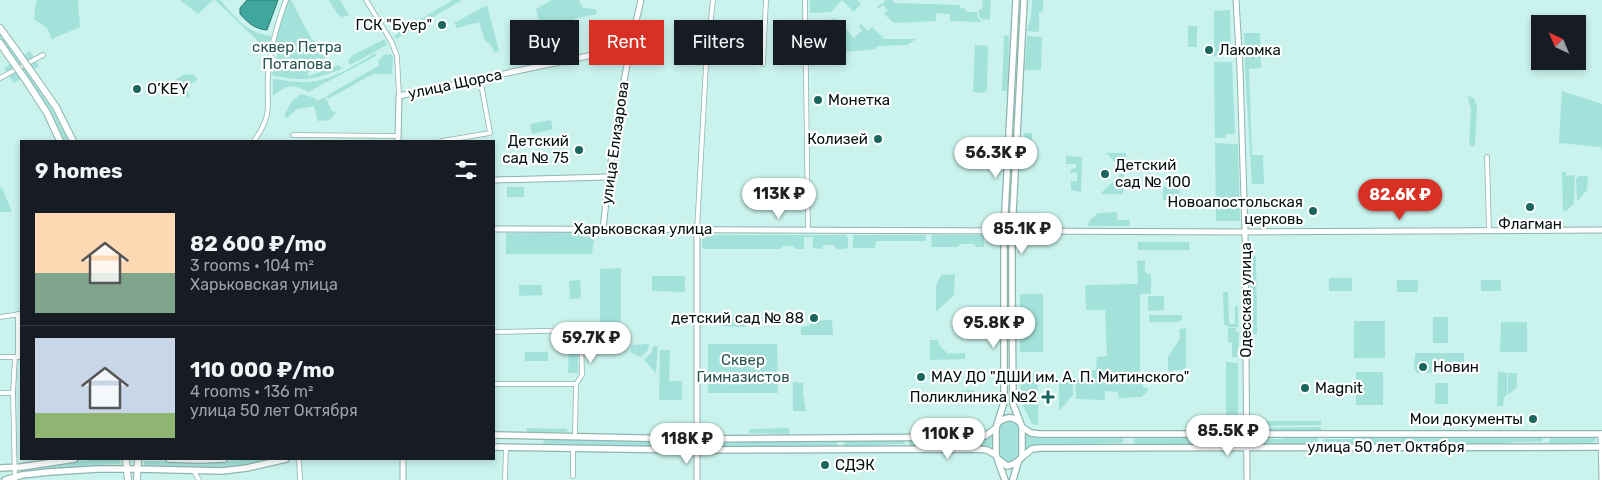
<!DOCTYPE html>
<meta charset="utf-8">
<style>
body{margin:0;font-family:Rubik,sans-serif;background:#20242c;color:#f1f3f6;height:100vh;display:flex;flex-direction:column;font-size:19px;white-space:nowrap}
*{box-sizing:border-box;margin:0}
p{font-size:16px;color:#9ea1a6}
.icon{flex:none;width:28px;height:28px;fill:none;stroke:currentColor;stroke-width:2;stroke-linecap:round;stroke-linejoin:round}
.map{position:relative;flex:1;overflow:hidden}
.panel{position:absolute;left:20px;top:140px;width:475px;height:320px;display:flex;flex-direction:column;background:#171b24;border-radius:0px;box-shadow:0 2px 8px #0003}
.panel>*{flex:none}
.banner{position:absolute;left:510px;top:20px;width:475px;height:45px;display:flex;gap:10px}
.needle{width:32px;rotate:316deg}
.tools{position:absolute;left:1531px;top:15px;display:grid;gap:10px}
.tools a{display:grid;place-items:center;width:55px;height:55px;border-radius:0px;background:#171b24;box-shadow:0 2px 8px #0003;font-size:25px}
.price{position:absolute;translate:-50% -42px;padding:0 11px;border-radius:18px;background:#fff;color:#222;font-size:16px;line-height:32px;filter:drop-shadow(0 1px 2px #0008)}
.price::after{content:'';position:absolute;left:50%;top:30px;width:15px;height:11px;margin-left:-8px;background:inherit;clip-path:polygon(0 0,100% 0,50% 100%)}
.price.active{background:#d93025;color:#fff}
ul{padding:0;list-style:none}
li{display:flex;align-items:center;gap:15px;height:125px;padding:0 15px}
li+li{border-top:1px solid #363941}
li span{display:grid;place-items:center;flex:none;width:140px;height:100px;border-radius:0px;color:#555}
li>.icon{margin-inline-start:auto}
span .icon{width:60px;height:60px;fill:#fffc;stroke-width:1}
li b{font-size:21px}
h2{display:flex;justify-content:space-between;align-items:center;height:60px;padding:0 15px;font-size:21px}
.tag{padding:0 18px;border-radius:0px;background:#171b24;box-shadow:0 2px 8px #0003;font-size:18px;line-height:45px}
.tag.active{background:#d93025;color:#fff}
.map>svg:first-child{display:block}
.green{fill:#a3e2da}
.water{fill:#3fa79d;stroke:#2d7a72}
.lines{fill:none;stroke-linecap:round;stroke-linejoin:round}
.minor-casing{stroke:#8eb5b0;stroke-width:5.5}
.tertiary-casing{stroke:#8eb5b0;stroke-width:7}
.secondary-casing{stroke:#8eb5b0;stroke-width:8}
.primary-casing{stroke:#8eb5b0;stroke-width:8}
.minor{stroke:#fff;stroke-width:4}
.tertiary{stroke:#fff;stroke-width:5}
.secondary{stroke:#fff;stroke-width:5.5}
.primary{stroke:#fff;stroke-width:6}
.primary-bridge-casing{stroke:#8eb5b0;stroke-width:8;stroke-linecap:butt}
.primary-bridge{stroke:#fff;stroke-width:6}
.poi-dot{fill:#1a665f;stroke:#fff;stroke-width:2}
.labels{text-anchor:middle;stroke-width:4.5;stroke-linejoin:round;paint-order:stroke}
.poi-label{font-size:15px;fill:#03100f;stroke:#fff;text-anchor:start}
.park-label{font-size:15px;fill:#285550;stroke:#fff}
.street-label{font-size:15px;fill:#03100f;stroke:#fff}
</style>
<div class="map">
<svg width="1602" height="480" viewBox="0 0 1602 480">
<rect width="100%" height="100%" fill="#caf3ed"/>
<g class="green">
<polygon points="39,0 79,0 78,3 80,27 52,39 47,28 34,19 36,2"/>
<polygon points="180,0 213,0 198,14"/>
<path d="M215,0H220C237,19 245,32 271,36L269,46H263Z"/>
<path d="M288,0H291L312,40L316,41L314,43L319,48L320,55L323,54L325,57L320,61L322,65L308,73L309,76L339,65L342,69C312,80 303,82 271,75L272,73L274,72L279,43L275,42L280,21Z"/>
<polygon points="329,0 340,0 349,15 342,17 337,14"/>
<polygon points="453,0 462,0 396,39 394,36 398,34 398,32"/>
<polygon points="552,0 579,0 583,8 596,9 597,14 574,19 575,33 573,36 545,42 536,9"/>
<polygon points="810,0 857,0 861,4 854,12 842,0 831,12 810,13"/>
<polygon points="886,0 892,0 895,3 960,5 960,8 964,8 967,12 977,12 978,18 982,22 950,21 950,14 936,13 936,21 894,23 884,14 888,10 883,5 879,9 877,7"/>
<polygon points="983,0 991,0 990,20 982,19 979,16 979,9 982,9"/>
<polygon points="1032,0 1043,0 1043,12 1039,13 1039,32 1027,31 1031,17"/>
<polygon points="487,5 499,51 494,52 490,44 485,41 479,22 457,28 454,23"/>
<polygon points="1230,10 1231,55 1214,56 1214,11"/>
<polygon points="835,18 854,38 862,30 859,26 861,24 868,31 872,27 884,39 916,39 907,45 878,46 875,49 835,53 830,48 830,20"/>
<rect x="1188" y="26" width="9" height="21"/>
<polygon points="1244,33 1260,33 1261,68 1249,69 1252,155 1263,155 1264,184 1252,184 1245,69 1247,69 1245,68"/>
<polygon points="0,34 18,58 30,51 34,58 25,67 36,61 39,66 29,73 51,107 69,141 64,141 48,108 26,75 14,83 9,76 22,69 20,66 7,72 4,68 16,60 0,38"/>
<polygon points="1004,35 1009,36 1008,91 1002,91"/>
<polygon points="1027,36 1042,37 1041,70 1025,70"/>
<polygon points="385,39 387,45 350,65 348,61 353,55"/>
<polygon points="975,45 988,46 987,89 984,93 973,92"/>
<path d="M375,53L376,56L308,92C292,83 287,85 273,96V79C284,80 296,83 308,82C333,80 354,66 375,53Z"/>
<polygon points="391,54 393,57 392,74 373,74 328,99 326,96 380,65 378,62 383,55"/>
<polygon points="1214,62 1232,62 1235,134 1226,134 1225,138 1215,138"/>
<polygon points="193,74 197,78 196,81 185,87 190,96 188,99 182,87 170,83 183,75"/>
<polygon points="1562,91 1602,104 1602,152 1601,147 1559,143"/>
<polygon points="301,94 315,98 317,101 325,97 332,111 336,112 330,120 318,121 314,106 297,109 287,118 284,116 292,101"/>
<polygon points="1467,95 1475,99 1475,102 1477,106 1475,146 1471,146 1469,144 1471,109"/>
<polygon points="551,120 553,129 532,134 530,124"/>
<polygon points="1024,133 1032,133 1032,164 1023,164"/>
<polygon points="1215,143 1238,144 1240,221 1216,221"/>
<polygon points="1106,153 1126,153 1126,165 1122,169"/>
<polygon points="1066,156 1082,157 1081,192 1071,190 1071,181 1077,181 1077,173 1070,173 1071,169 1076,168 1076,164 1066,164"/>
<polygon points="1124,171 1123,194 1100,194"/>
<polygon points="1562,172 1565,172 1567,176 1575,175 1574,204 1566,211 1563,211"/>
<polygon points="1579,176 1587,176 1588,178 1587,190 1578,201 1577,200 1576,179"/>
<polygon points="2,186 3,190 12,212 0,212 0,188"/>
<rect x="507" y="187" width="17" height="10"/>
<polygon points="1163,187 1179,187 1180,200 1163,200"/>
<polygon points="1117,212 1117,218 1118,220 1130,220 1129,226 1088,226 1089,221 1098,213"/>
<polygon points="595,232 592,254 506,254 506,233"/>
<polygon points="706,235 846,235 848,238 848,246 846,249 837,249 833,245 823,245 822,249 813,248 813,237 804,237 804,249 795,249 793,246 783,246 781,249 704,249 702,247 702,240"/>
<polygon points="853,235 926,235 926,241 876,241 875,248 853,248"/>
<polygon points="931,235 984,235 984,247 976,247 974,244 960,244 958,247 932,247"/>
<rect x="1138" y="242" width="51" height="8"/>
<polygon points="1251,253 1256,257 1257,324 1257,334 1250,334"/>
<polygon points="1145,260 1145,272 1151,275 1151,294 1140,294 1140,376 1143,380 1143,387 1148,388 1147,392 1141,397 1119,398 1118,392 1105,391 1105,400 1076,399 1075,379 1085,380 1086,371 1096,370 1097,357 1107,356 1105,310 1086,310 1085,285 1138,284 1137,261"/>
<polygon points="621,268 621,322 600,322 600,269"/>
<polygon points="955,274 954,295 936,312 936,286 941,275"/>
<polygon points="652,276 685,276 685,292 652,291"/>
<rect x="1329" y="278" width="23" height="13"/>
<polygon points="580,280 581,298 570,299 569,281"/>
<rect x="1397" y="280" width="21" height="12"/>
<rect x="1481" y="280" width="20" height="11"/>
<polygon points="519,285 542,285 542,295 519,296"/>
<polygon points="1223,292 1228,292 1229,324 1235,324 1235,306 1238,306 1238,327 1229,327 1224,324"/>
<rect x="1020" y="294" width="23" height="58"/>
<polygon points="1148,296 1164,296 1164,310 1148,311"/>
<polygon points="1149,315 1182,315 1182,319 1178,322 1149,322"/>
<polygon points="720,316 746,316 746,327 720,326"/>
<rect x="1433" y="317" width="15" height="26"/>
<polygon points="832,320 833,335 801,335 801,327 808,326 813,321"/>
<rect x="1354" y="321" width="31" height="37"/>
<polygon points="1501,322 1527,322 1527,352 1500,352"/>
<polygon points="1186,328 1186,370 1174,370 1170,372 1168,370 1168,357 1180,338 1179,329"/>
<polygon points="1228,328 1236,328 1236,332 1239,332 1238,357 1232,357 1232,343 1228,342"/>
<polygon points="930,340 938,340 939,345 948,354 965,353 965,359 930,360"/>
<polygon points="569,343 578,343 578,373 568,373"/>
<polygon points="649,344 648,350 641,357 631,353 631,345"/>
<polygon points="708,344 777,344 778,393 708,393"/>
<polygon points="653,346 658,346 656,373 644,360 652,352"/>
<polygon points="660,350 670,350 669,381 682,381 682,400 659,400"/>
<rect x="525" y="352" width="23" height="9"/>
<polygon points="1415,353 1464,353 1464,372 1417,373 1414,368"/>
<polygon points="1226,362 1238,363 1238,424 1226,424"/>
<polygon points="1498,371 1507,373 1507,395 1504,397 1503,406 1497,406"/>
<rect x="1356" y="372" width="27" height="33"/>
<polygon points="1020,373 1038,373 1038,425 1032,424 1021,402"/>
<polygon points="1508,373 1517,373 1517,387 1508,395"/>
<polygon points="1073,381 1073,395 1059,411 1059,382"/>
<polygon points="793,382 803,383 803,394 806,411 793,411"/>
<rect x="1435" y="383" width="13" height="21"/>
<polygon points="974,390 974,401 958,402 958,391"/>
<path d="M1011,420C1015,422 1016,422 1018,426C1021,432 1020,454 1016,459L1009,462C1006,461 1004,462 1002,459C998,455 998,430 1000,425C1003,421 1007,421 1011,420Z"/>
<polygon points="1261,421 1321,421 1321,425 1261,426"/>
<polygon points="1321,427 1321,432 1261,432 1261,428"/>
<polygon points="526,428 569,429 566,432 527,432"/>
<polygon points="789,428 789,434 749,433 749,430 750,429"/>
<polygon points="1025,433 1038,438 1122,438 1124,440 1122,443 1038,445 1025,450"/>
<polygon points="993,434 993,451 980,446 909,446 910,440 980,440"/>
<polygon points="1362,436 1542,437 1543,439 1541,442 1514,442 1500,444 1324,444 1322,441 1324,439 1350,439"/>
<polygon points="1549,436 1594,437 1596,440 1592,443 1549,443 1550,440"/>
<polygon points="1240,437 1242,440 1240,442 1209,443 1199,444 1136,445 1133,441 1136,438"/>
<polygon points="1292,437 1317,437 1318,444 1258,444 1256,441 1258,439 1281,439"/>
<polygon points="544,439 687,442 687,443 686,445 647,446 543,444"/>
<polygon points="838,440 837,443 838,447 705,446 707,443 733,443 749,441"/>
<path d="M882,440H904L905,443L903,444C884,444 865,447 845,447L843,444L845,442Z"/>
<polygon points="98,459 117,459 120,460 121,462 120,464 117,464 98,465 21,471 22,469"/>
<polygon points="246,459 274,459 246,465 221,468 149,465 145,465 144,463 145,461 150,461 216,463"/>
</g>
<path class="water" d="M247,0H278L267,30C255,29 248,23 240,14V8Z"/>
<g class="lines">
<g class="minor-casing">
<g id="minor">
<polyline points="366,0 391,41 397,56 399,96"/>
<polyline points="805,0 808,230"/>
<polyline points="763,64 766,0"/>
<polyline points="0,78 43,55"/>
<polyline points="293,135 398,136"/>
<path d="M254,141C274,112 266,107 268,75C270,49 277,24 286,0"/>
<polyline points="442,141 490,133 480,78"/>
<polyline points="1487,157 1489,230"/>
<polyline points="697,230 706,65 713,0"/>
<polyline points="18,314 18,357"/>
<polyline points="0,317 21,314"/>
<polyline points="494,332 581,330 582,375 576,384 575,436"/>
<polyline points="0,357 21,357"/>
<polyline points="15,357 13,393 15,480"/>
<polyline points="494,384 576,384"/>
<polyline points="0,393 13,393"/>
<polyline points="573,448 573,476"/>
<polyline points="299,459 300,480"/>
<polyline points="194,471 199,480"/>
<polyline points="505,480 506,447"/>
</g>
</g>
<g class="tertiary-casing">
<g id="tertiary">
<polyline points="1236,0 1240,69 1245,232 1247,480"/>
<polyline points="398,141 399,96 630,47"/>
<polyline points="494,180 608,177"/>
<polyline points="494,229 1244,232 1602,230"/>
<path d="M603,229C611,152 623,75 641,0"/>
<polyline points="1601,434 1602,479"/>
<polyline points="403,459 403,480"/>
<polyline points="697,480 697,230"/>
</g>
</g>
<g class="secondary-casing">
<g id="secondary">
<path d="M998,423C1004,418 1011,415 1018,421"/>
<polyline points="1022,427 1031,433 1039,434 1602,434"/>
<polyline points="494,435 687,439 978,437 985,436 996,428"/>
<polyline points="494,447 686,450 977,449 987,450 996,455"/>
<polyline points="1022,457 1032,449 1039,448 1602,447"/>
<polyline points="169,459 200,460 224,459"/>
<path d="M998,459L1007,466C1014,465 1018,462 1022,457V427L1013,404L1012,291V231L1024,0"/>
<polyline points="0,468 21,467 75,459"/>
<polyline points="5,480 22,475 49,472 97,469 138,469 222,471 247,468 286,459"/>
<polyline points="1005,480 996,455 996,428 1004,402 1004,231 1016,0"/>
<polyline points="1013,480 1018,462"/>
</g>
</g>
<g class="primary-casing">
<g id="primary">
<polyline points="0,28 16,50"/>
<polyline points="0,43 8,55"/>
<polyline points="35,77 56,107 73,141"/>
<polyline points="27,82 47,113 60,141"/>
<polyline points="126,459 128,480"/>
<polyline points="137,480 138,459"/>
</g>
</g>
<use href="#minor" class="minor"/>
<use href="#tertiary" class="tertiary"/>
<use href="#secondary" class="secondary"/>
<use href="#primary" class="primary"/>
<g class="primary-bridge-casing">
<g id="primary-bridge">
<polyline points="16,50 35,77"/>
<polyline points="8,55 27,82"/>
</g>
</g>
<use href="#primary-bridge" class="primary-bridge"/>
</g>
<g class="poi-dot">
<circle cx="442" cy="25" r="5"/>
<circle cx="1209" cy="50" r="5"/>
<circle cx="137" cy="89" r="5"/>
<circle cx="818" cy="100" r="5"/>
<circle cx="878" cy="139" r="5"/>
<circle cx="579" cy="150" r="5"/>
<circle cx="1105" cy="174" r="5"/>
<circle cx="1530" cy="207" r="5"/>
<circle cx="1313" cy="211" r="5"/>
<circle cx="814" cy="318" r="5"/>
<circle cx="1423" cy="367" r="5"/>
<circle cx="921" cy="377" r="5"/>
<circle cx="1305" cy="388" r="5"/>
<path d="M1045.5 389.5h5v5h5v5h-5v5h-5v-5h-5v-5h5z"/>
<circle cx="1533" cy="419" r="5"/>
<circle cx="825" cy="465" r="5"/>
</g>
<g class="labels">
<g class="poi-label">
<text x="432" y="30" text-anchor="end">ГСК "Буер"</text>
<text x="1219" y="55">Лакомка</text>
<text x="147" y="94">O’KEY</text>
<text x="828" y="105">Монетка</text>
<text x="868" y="144" text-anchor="end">Колизей</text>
<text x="569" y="146" text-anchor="end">Детский<tspan x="569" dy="17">сад № 75</tspan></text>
<text x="1115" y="170">Детский<tspan x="1115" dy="17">сад № 100</tspan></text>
<text x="1303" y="207" text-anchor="end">Новоапостольская<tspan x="1303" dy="17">церковь</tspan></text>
<text x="1530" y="229" text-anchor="middle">Флагман</text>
<text x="804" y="323" text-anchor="end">детский сад № 88</text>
<text x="1433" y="372">Новин</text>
<text x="931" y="382">МАУ ДО "ДШИ им. А. П. Митинского"</text>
<text x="1315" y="393">Magnit</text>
<text x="1037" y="402" text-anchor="end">Поликлиника №2</text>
<text x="1523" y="424" text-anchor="end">Мои документы</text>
<text x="835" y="470">СДЭК</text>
</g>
<g class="park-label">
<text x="297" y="52">сквер Петра<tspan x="297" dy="17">Потапова</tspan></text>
<text x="743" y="365">Сквер<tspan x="743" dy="17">Гимназистов</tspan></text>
</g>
<g class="street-label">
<text transform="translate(455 84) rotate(-12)" y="5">улица Щорса</text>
<text transform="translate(615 143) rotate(-82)" y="5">улица Елизарова</text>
<text x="643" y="234">Харьковская улица</text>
<text transform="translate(1246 300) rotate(-90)" y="5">Одесская улица</text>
<text x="1386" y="452">улица 50 лет Октября</text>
</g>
</g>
</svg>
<div class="tools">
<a><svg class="needle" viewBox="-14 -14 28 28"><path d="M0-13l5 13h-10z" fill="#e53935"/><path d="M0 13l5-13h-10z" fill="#9ea1a6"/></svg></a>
</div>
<b class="price" style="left:996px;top:179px">56.3K ₽</b>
<b class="price" style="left:779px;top:220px">113K ₽</b>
<b class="price active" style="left:1400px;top:221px">82.6K ₽</b>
<b class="price" style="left:1022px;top:255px">85.1K ₽</b>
<b class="price" style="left:994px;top:349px">95.8K ₽</b>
<b class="price" style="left:591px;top:364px">59.7K ₽</b>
<b class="price" style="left:1228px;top:457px">85.5K ₽</b>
<b class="price" style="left:948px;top:460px">110K ₽</b>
<b class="price" style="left:687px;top:465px">118K ₽</b>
<div class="banner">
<a class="tag">Buy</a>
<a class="tag active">Rent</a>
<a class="tag">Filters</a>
<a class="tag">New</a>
</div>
<section class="panel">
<h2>9 homes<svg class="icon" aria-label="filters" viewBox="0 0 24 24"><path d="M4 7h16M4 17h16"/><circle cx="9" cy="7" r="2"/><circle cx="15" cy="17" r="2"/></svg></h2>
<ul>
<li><span style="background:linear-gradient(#ffd9b3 60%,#7fa58c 0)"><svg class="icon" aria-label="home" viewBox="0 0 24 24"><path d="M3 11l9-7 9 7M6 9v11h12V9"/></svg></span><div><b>82 600 ₽/mo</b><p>3 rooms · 104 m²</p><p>Харьковская улица</p></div></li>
<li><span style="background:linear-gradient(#c9d6e8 75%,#8fb573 0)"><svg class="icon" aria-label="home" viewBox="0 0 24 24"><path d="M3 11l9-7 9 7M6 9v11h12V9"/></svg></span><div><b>110 000 ₽/mo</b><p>4 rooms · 136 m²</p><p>улица 50 лет Октября</p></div></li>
</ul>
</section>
</div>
